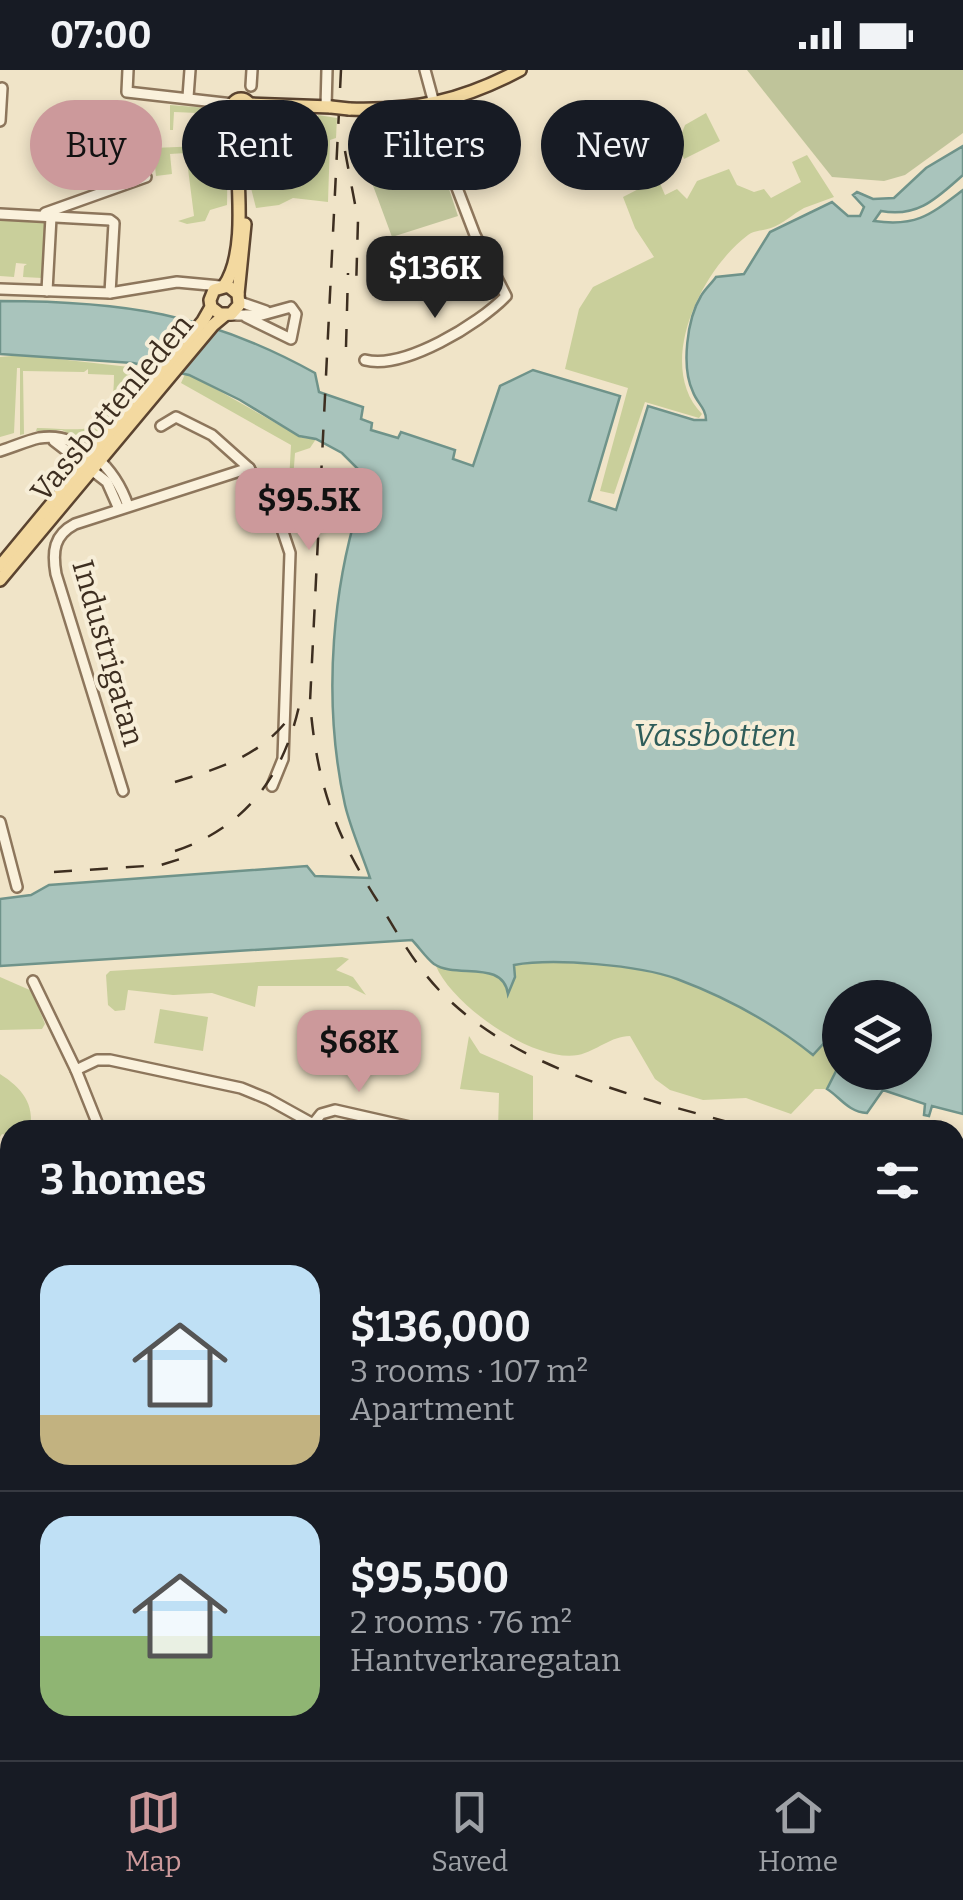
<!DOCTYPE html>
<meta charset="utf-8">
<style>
body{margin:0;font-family:Bitter,serif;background:#20242c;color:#f1f3f6;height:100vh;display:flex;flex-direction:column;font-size:38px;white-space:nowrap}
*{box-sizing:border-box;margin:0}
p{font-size:32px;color:#9ea1a6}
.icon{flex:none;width:55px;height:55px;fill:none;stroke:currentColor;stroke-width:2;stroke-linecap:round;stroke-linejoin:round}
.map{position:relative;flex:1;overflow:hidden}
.side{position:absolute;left:0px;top:1050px;width:965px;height:640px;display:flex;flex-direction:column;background:#171b24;border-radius:30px 30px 0 0;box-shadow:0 5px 15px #0003}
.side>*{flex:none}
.top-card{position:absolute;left:30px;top:30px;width:905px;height:90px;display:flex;gap:20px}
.buttons{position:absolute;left:822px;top:910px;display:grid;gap:20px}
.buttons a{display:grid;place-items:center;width:110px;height:110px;border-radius:50%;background:#171b24;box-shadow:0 5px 15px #0003;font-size:50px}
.price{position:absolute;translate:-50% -85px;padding:0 22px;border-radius:20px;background:#cc999b;color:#111;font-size:32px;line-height:65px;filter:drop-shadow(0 2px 5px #0008)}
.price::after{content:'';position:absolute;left:50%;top:60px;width:30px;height:22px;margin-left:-15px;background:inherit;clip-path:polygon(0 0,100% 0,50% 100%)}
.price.selected{background:#222;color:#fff}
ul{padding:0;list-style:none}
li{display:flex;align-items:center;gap:30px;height:250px;padding:0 40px}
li+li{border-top:2px solid #363941}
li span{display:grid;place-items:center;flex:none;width:280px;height:200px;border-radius:30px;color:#555}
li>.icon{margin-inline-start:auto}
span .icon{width:120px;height:120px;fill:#fffc;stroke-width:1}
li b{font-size:42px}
h2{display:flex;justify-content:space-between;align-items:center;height:120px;padding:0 40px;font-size:42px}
.pill{padding:0 35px;border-radius:45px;background:#171b24;box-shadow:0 5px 15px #0003;font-size:35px;line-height:90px}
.pill.selected{background:#cc999b;color:#111}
.status{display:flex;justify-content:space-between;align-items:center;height:70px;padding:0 50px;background:#171b24;direction:ltr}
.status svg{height:28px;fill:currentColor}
.menu{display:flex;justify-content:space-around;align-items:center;height:140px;border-top:2px solid #363941;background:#171b24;font-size:28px;color:#9ea1a6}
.menu a{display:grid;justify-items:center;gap:5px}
.menu .selected{color:#cc999b}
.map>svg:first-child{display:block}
.green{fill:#c9cf9b}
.cemetery{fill:#bfc49a}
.water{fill:#a9c4bc;stroke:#6f938a;stroke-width:2.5}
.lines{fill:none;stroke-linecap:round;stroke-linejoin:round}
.stream{stroke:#6f938a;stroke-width:2.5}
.minor-casing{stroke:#8d765c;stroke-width:14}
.major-casing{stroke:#5b4430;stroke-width:16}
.minor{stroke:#faf1dc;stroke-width:9}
.major{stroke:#f3d9a0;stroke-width:11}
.rail{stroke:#3d2e20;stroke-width:2.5;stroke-dasharray:18 18;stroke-linecap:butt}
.major-bridge-casing{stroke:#5b4430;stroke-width:16;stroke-linecap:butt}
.major-bridge{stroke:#f3d9a0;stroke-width:11}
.labels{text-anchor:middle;stroke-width:8;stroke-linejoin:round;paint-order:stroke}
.street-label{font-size:30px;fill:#3d2e20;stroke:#f7eed8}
.water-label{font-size:32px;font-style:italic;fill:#2f5d5a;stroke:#f7eed8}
</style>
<div class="status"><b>07:00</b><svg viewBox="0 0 49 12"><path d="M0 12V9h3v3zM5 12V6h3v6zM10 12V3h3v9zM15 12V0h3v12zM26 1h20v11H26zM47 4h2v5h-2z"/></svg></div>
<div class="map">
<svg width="963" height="1690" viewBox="0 0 963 1690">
<rect width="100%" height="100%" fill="#f0e4c8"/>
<g class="green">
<path d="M170,35L207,38C222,72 229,97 227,135L210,140L205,151L187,154L178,151L194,146L186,83L170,84L172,104L156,106L153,78L201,76L198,43L174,42L173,60H170Z"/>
<polygon points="706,43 720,71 684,89 678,73 685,55"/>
<polygon points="318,45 337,48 336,68 330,70 328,132 293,128 279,135 256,138 248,106 248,69 274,70 271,97 300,100 302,87 297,86 301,65 316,66"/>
<path d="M807,85L834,127C824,131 814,134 804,138C793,144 783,154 771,158C763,161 755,160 748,165C702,199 654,295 702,344L699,348L645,332L614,424L600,421L628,318L565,299L579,239L593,217L654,187L635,158L623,127L658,109L665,125L677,119L687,129L697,111L729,99L737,115L754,122L764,119L771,128L801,112L792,92Z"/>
<polygon points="0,150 46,152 42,208 23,207 24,196 27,194 16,193 14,207 0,206"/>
<path d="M23,285L147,299V302L123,301L141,304L142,313L104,357L81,371L62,360L36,361L37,358C87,359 114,370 114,305L88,304V299L84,302L23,301L24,364L20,365V298H17L14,363L0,367V287Z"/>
<polygon points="186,302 302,368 316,369 310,378 295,383 291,436 298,438 295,445 286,445 283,438 288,430 291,375 181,313"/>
<polygon points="342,887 349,889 336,900 353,907 366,925 348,916 258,916 255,937 212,923 173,925 128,920 125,940 115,941 108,935 106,905 110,901"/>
<path d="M536,891C581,895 633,893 676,909C724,926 773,953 812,985L824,973L836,969L840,973L836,1001L827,1019H815L791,1044L746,1028L703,1030L670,1020L655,1009L630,966C611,966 597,981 578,985C534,993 452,935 436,896C458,899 503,897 509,922L515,907L514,894Z"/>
<polygon points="0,907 32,921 45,954 42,959 0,960"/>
<polygon points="160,939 208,947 203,981 154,973"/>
<polygon points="469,966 480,983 533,1006 533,1060 498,1060 499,1023 460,1019"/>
<path d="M0,1004C22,1018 35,1034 30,1060H10V1066L2,1064L0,1067Z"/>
<polygon points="0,1398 10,1410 10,1596 0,1590"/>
</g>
<g class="cemetery">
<polygon points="747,0 963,0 963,63 905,105 884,111 832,107"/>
<polygon points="361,48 386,48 388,52 426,50 458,146 392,167 358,75"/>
</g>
<path class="water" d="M963,76V105C937,128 918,148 881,141L874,151C917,157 930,145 963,120V1044L932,1036L929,1046L924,1045L925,1034L883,1020L867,1043C848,1042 840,1027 827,1019L836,1001L840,982V1002H915V928H840V973L835,969L824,973L813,985C773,953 725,927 677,909C639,895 554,888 514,895L515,907L508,924C503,889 456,909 434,894C426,888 419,877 412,870L0,896V829L31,825L49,815L307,796L315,806L370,808C362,784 351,760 345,735C322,631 331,509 368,409L342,383L316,369L299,366L240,330L189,305L133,293L0,284V231C122,231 207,243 315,303L319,322L363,337L361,349L372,353L371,360L398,368L401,362L455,380L453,389L473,396L500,316L533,300L620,326L589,431L616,440L648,336L694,350H706C706,338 697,333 693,322C681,297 687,249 701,226C705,219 712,213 716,207L744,204L770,162L832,132L848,146H860L864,137L853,125L857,122L873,129L894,128L926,98Z"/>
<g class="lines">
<g class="stream">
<polyline points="0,1460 10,1473"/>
<polyline points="136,1680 151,1690"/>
</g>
<g class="minor-casing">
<g id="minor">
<polyline points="128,0 127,22 233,34"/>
<polyline points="251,16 252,0"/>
<polyline points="188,27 190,0"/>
<polyline points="326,37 327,0"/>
<polyline points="0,51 2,18"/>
<polyline points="45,143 146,107"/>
<polyline points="0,144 110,150 114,153 110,223"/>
<polyline points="0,219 110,223 177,212 220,216"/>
<polyline points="47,221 51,147"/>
<polyline points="240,232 266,241"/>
<polyline points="228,245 262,245 291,237 296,244 291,269 246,247"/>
<path d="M365,290C404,300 479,254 506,226L475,165L457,118L425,0"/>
<polyline points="161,356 176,347 212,365 249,398 281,456 290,483 283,689 272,716"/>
<polyline points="54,371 107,412 119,439"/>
<path d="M0,381C13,377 26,371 39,368C81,361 116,400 128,436"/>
<path d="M123,721L56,504C52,481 54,465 75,454L249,398"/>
<polyline points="0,752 17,817"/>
<polyline points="33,911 76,1000 100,1060"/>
<polyline points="76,1000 97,990 110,990 241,1018 268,1029 324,1060"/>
<polyline points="313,1054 321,1044 335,1040 423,1060"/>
<polyline points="955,1117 963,1120"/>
<polyline points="955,1210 963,1212"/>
<polyline points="0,1213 10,1218"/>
<polyline points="0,1262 10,1260"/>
<polyline points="955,1325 963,1330"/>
<polyline points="0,1347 10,1348"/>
<polyline points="0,1388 10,1401"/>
<polyline points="955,1460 963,1468"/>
<polyline points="955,1520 963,1508"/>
<polyline points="955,1617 957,1620"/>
<polyline points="218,1680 227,1690"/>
<polyline points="311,1680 317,1690"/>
<polyline points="540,1680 546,1690"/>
<polyline points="694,1680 707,1690"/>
<polyline points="326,1690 328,1690"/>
<polyline points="858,1690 859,1680"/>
</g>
</g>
<g class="major-casing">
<g id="major">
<circle cx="241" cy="38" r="9"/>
<polyline points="250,34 331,37"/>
<path d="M349,39C415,41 461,31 520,0"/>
<path d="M224,216C251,177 233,93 237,46"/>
<polyline points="238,224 245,154"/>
<polyline points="0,496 203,251 211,237 210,230 214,220 228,216 238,224 239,235 231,244 220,244 211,237"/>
<polyline points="0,510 213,255 225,245"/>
</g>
</g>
<use href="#minor" class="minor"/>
<use href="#major" class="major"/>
<g class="rail">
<path d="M341,0L310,632C317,717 336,767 382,838C399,866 416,896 439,920C521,1005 647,1028 756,1060"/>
<polyline points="345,81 358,150 356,220"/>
<polyline points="346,277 348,203"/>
<path d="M175,712C222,697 262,686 292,644"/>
<path d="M175,781C251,756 289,697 302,621"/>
<polyline points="54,802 161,795 193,785"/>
<polyline points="955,1128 963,1132"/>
</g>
<g class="major-bridge-casing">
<polyline id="major-bridge" points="331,37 349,39"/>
</g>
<use href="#major-bridge" class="major-bridge"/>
</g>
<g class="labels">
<g class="street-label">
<text transform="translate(112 338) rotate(-50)" y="10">Vassbottenleden</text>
<text transform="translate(108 583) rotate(74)" y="10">Industrigatan</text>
</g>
<g class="water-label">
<text x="715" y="676">Vassbotten</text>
</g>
</g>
</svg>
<div class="buttons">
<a><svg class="icon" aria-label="layers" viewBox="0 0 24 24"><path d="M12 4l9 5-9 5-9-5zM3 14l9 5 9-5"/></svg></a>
</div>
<b class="price selected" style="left:435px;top:251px">$136K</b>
<b class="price" style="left:309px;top:483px">$95.5K</b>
<b class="price" style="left:359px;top:1025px">$68K</b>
<div class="top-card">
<a class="pill selected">Buy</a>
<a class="pill">Rent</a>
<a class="pill">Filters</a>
<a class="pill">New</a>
</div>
<section class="side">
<h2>3 homes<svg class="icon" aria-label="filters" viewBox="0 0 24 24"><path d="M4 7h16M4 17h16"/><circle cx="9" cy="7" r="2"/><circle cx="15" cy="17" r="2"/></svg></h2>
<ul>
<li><span style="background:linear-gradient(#bfe0f5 75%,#c2b280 0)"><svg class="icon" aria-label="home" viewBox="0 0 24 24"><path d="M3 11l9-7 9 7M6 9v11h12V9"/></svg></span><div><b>$136,000</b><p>3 rooms · 107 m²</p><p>Apartment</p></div></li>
<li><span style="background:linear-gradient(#bfe0f5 60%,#8fb573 0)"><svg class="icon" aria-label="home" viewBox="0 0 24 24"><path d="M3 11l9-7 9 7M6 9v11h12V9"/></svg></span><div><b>$95,500</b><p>2 rooms · 76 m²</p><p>Hantverkaregatan</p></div></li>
</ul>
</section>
</div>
<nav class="menu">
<a class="selected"><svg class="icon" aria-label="map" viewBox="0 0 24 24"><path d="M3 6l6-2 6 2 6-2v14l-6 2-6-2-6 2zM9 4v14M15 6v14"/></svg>Map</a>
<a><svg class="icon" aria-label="saved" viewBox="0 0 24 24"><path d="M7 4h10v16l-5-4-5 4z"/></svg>Saved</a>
<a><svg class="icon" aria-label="home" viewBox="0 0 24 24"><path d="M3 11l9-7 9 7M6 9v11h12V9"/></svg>Home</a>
</nav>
